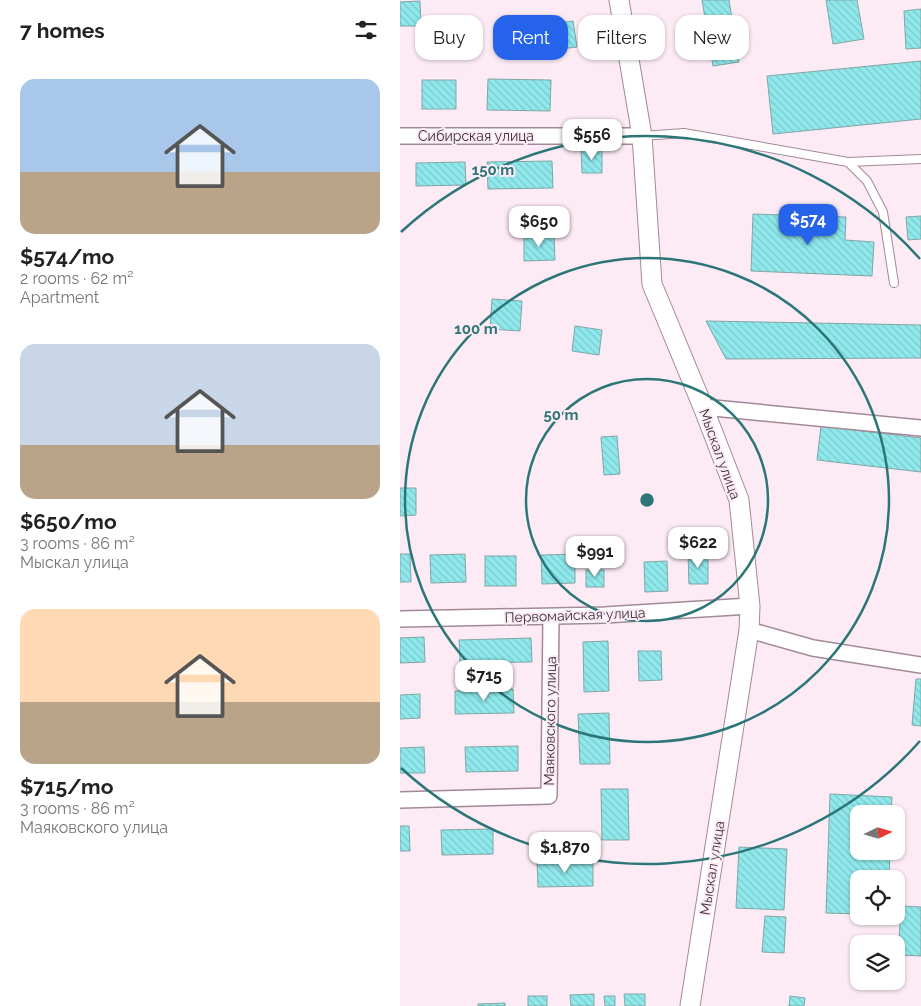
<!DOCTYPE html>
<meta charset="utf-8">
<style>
body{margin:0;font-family:Raleway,sans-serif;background:#f6f6f6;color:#222;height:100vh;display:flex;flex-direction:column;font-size:19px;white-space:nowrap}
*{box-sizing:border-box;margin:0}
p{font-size:16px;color:#767676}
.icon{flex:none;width:28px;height:28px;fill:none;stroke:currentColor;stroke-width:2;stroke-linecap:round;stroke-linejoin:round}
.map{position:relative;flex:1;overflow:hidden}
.panel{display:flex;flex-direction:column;background:#fff;width:400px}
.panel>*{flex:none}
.hud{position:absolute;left:15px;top:15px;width:430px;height:45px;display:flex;gap:10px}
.needle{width:32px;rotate:85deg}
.tools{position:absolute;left:450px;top:805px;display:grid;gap:10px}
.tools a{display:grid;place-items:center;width:55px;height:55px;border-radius:10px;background:#fff;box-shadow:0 1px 4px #0004;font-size:25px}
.price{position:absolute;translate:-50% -42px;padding:0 11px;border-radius:10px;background:#fff;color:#222;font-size:16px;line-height:32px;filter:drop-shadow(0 1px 2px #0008)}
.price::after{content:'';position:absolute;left:50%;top:30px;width:15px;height:11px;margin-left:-8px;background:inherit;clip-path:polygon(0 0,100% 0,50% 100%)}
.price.on{background:#2563eb;color:#fff}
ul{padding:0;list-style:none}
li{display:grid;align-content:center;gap:10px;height:265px;padding:0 20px}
li span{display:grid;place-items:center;height:155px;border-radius:15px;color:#555}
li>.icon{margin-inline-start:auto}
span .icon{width:90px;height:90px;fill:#fffc;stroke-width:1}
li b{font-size:21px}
h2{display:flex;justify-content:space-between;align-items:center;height:60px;padding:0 20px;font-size:21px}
.tag{padding:0 18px;border-radius:15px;background:#fff;box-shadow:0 1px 4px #0004;font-size:18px;line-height:45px}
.tag.on{background:#2563eb;color:#fff}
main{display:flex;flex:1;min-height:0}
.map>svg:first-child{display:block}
.building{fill:url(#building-back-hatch);stroke:#82a5a5}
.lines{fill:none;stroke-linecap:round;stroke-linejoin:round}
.service-casing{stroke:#a38998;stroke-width:10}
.minor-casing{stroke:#a38998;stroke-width:18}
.tertiary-casing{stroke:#a38998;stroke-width:21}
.service{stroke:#fff;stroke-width:8}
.minor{stroke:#fff;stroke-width:15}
.tertiary{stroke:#fff;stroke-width:19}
.ring{fill:none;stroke:#2c7678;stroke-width:2.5}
.labels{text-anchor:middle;stroke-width:4;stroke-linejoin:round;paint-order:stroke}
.street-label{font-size:14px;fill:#3d3239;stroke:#fcebf5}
.centre{fill:#2c7678;stroke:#fcebf5;stroke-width:2.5}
.ring-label{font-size:15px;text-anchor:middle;font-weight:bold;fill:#2c7678;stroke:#fcebf5;stroke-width:4;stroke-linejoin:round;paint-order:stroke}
</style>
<main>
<section class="panel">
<h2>7 homes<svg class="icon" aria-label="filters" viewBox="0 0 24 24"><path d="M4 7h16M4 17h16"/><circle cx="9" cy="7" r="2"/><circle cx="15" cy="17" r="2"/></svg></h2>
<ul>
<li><span style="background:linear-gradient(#a9c7e8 60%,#b9a48a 0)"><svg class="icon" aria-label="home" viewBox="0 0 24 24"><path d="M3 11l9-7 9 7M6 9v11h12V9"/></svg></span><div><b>$574/mo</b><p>2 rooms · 62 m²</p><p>Apartment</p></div></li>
<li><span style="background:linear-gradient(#c9d6e8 65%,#b9a48a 0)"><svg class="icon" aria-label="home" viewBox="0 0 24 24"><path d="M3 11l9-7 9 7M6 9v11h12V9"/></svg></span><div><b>$650/mo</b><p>3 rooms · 86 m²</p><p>Мыскал улица</p></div></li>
<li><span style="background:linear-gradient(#ffd9b3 60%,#b9a48a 0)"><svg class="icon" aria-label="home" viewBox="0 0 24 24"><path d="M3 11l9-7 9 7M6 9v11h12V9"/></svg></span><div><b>$715/mo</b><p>3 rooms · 86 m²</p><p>Маяковского улица</p></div></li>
</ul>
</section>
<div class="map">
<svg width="521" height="1006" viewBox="0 0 521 1006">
<defs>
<pattern id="building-back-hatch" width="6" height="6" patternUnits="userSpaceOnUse" patternTransform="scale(1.25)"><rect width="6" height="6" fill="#8fe9ec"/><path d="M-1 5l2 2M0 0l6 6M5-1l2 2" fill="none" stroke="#7cc8cb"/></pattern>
</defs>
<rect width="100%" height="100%" fill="#fcebf5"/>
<g class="building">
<polygon points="302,0 329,0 339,62 313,66"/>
<polygon points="426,0 457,0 464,39 433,44"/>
<polygon points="20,1 21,26 0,26 0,2"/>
<polygon points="521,9 521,48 506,49 504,11"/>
<polygon points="173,21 177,47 152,50 149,24"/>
<polygon points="521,61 521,119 373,134 367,76"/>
<polygon points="88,79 151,80 150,111 87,110"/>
<rect x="22" y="80" width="34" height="29"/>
<polygon points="181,149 202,149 202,173 182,173"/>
<polygon points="152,161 153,188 88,189 87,162"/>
<polygon points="65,162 66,185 16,186 16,163"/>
<polygon points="353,214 446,217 445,240 474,242 472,276 351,271"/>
<polygon points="521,216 521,239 508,240 506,217"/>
<polygon points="124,235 154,235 155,260 124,261"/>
<polygon points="92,299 122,301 120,331 90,329"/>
<polygon points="306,321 521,325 521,358 326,359"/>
<polygon points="175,326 202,330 199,355 172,351"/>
<polygon points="421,426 521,438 521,472 417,460"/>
<polygon points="217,436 220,474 204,475 201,437"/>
<polygon points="0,488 16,488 16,515 0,516"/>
<polygon points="0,554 10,554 11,582 0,582"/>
<polygon points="65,554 66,582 31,583 30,555"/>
<polygon points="175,554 175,583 142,584 141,555"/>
<polygon points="288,555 308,555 308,584 289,584"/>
<rect x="85" y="556" width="31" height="30"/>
<polygon points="267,561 268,591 245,592 244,562"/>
<rect x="186" y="570" width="18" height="17"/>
<polygon points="24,637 25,662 0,663 0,638"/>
<polygon points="131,638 132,662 60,663 59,640"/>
<polygon points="208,641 209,691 184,692 183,642"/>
<polygon points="238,651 261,651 262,680 239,681"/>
<polygon points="516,679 521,679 521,726 512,725"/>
<polygon points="113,689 114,713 55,714 55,691"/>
<polygon points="20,694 20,718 0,719 0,695"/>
<polygon points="209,713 210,764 180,764 178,714"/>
<polygon points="118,746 118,771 66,772 65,747"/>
<polygon points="24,747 25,773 0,773 0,748"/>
<polygon points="201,789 228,789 229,840 202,840"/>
<polygon points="430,794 492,797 491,814 459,814 459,851 490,851 489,879 459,879 459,914 426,913"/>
<polygon points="0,826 9,826 10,851 0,851"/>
<polygon points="93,829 93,854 42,855 41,830"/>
<polygon points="339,847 387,849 384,910 336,908"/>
<polygon points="193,861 193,886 138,887 137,862"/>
<polygon points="501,906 521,907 521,956 498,955"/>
<polygon points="365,916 386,917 384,953 362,952"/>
<polygon points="194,994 194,1006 171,1006 170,995"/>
<polygon points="224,994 245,994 245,1006 225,1006"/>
<rect x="128" y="996" width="19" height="10"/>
<polygon points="204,996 215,996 215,1006 205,1006"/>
<polygon points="390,996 405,998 404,1006 389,1006"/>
<polygon points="105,1003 105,1006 78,1006 78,1004"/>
</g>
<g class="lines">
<g class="service-casing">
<g id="service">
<polyline points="242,136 284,133 448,162 467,181 483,212 494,283"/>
<polyline points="448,162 521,159"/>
</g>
</g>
<g class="minor-casing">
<g id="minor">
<polyline points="0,136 242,136"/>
<polyline points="303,407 521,428"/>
<polyline points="0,619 205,615 350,606"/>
<polyline points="349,630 413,648 521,665"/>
<polyline points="0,800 149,796 151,617"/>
</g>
</g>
<g class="tertiary-casing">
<polyline id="tertiary" points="219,0 242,136 252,284 303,407 339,500 350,606 349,630 290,1006"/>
</g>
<use href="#service" class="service"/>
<use href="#minor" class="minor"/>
<use href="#tertiary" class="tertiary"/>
</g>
<g class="ring">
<circle cx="247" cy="500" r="121"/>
<circle cx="247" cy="500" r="242"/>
<path d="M520 741A364 364 0 0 1 1 768M1 232A364 364 0 0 1 520 259"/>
</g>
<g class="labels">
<g class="street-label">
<text x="76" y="141">Сибирская улица</text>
<text transform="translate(320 454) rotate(70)" y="5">Мыскал улица</text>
<text transform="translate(175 615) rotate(-2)" y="5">Первомайская улица</text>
<text transform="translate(150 721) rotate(-89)" y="5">Маяковского улица</text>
<text transform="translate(312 868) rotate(-81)" y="5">Мыскал улица</text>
</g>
</g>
<circle cx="247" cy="500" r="8" class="centre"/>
<g class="ring-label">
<text x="93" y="175">150 m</text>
<text x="76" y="334">100 m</text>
<text x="161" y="420">50 m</text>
</g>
</svg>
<div class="tools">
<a><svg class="needle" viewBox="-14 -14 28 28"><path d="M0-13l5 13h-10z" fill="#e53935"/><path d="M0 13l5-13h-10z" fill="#767676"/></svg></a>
<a><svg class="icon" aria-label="locate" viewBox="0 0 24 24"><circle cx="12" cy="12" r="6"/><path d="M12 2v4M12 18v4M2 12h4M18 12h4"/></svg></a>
<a><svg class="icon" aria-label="layers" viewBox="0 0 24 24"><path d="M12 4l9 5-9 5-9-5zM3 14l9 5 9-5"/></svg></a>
</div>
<b class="price" style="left:192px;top:161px">$556</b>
<b class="price on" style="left:408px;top:246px">$574</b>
<b class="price" style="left:139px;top:248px">$650</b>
<b class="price" style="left:298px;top:569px">$622</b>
<b class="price" style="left:195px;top:578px">$991</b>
<b class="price" style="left:84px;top:702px">$715</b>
<b class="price" style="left:165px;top:874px">$1,870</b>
<div class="hud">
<a class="tag">Buy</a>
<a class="tag on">Rent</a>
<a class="tag">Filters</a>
<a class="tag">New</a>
</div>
</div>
</main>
